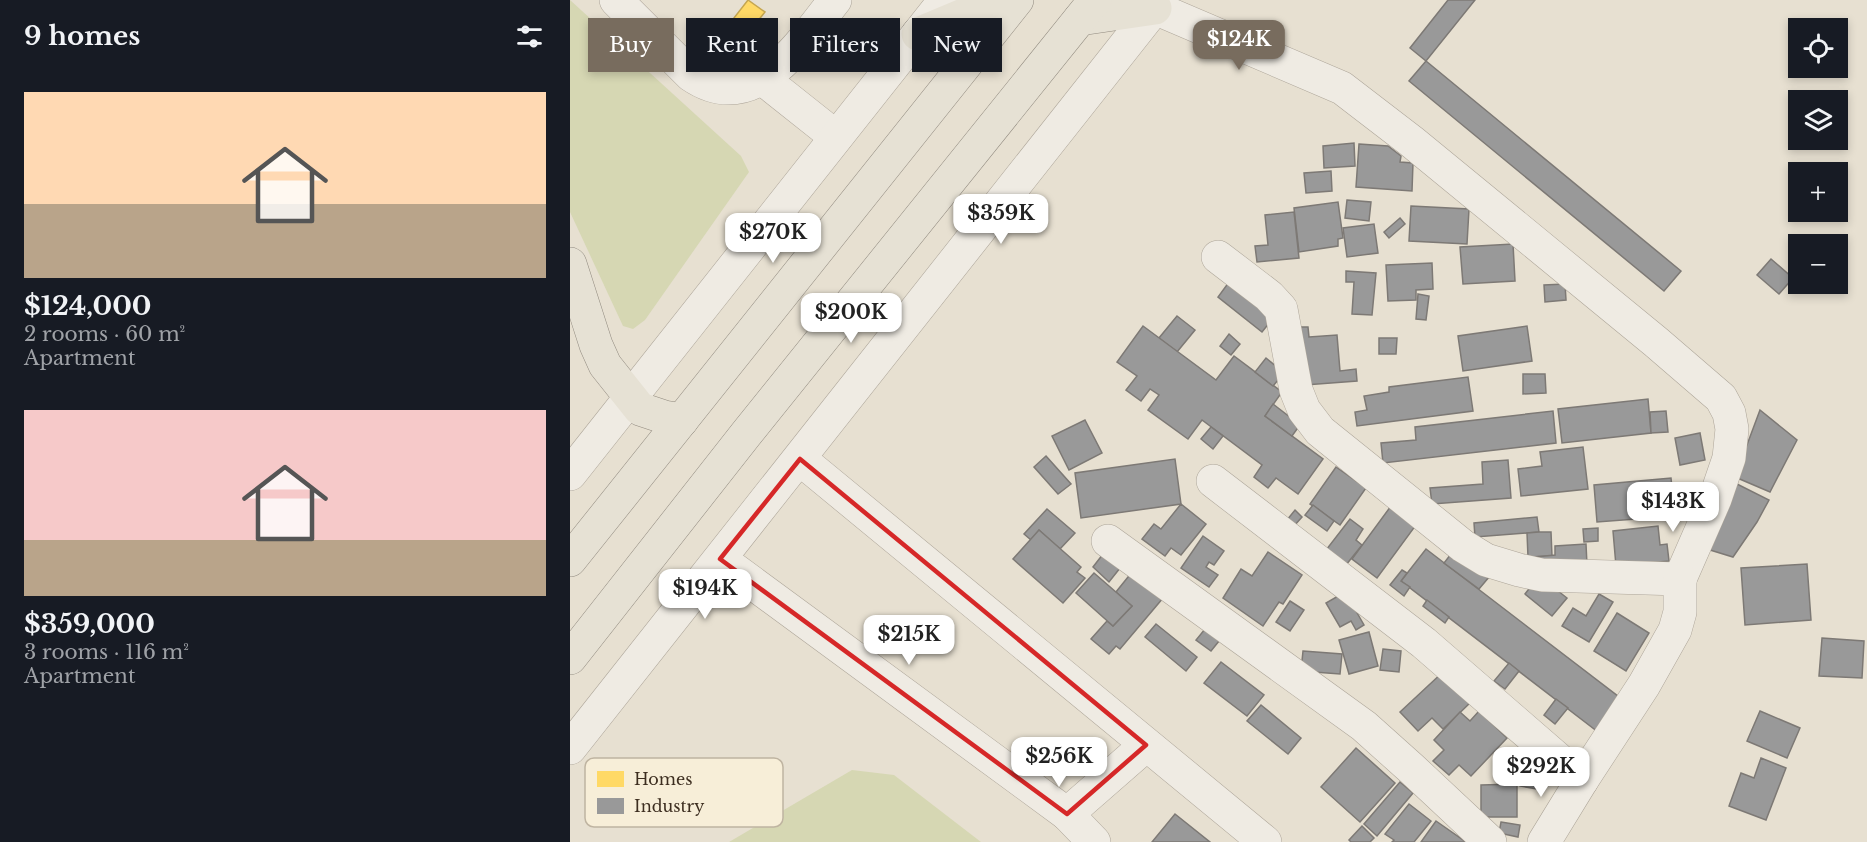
<!DOCTYPE html>
<meta charset="utf-8">
<style>
body{margin:0;font-family:"Libre Baskerville",serif;background:#242831;color:#f1f3f6;height:100vh;display:flex;flex-direction:column;font-size:22px;white-space:nowrap}
*{box-sizing:border-box;margin:0}
p{font-size:20px;color:#9ea1a6}
.icon{flex:none;width:33px;height:33px;fill:none;stroke:currentColor;stroke-width:2;stroke-linecap:round;stroke-linejoin:round}
.map{position:relative;flex:1;overflow:hidden}
.sheet{display:flex;flex-direction:column;background:#171b24;width:570px}
.sheet>*{flex:none}
.guide{position:absolute;left:18px;top:18px;width:570px;height:54px;display:flex;gap:12px}
.fabs{position:absolute;left:1218px;top:18px;display:grid;gap:12px}
.fabs a{display:grid;place-items:center;width:60px;height:60px;border-radius:0px;background:#171b24;box-shadow:0 3px 9px #0003;font-size:30px}
.price{position:absolute;translate:-50% -51px;padding:0 14px;border-radius:12px;background:#fff;color:#222;font-size:20px;line-height:39px;filter:drop-shadow(0 2px 3px #0008)}
.price::after{content:'';position:absolute;left:50%;top:36px;width:18px;height:14px;margin-left:-9px;background:inherit;clip-path:polygon(0 0,100% 0,50% 100%)}
.price.current{background:#786c5e;color:#fff}
ul{padding:0;list-style:none}
li{display:grid;align-content:center;gap:12px;height:318px;padding:0 24px}
li span{display:grid;place-items:center;height:186px;border-radius:0px;color:#555}
li>.icon{margin-inline-start:auto}
span .icon{width:108px;height:108px;fill:#fffc;stroke-width:1}
li b{font-size:26px}
h2{display:flex;justify-content:space-between;align-items:center;height:72px;padding:0 24px;font-size:26px}
.chip{padding:0 21px;border-radius:0px;background:#171b24;box-shadow:0 3px 9px #0003;font-size:21px;line-height:54px}
.chip.current{background:#786c5e;color:#fff}
main{display:flex;flex:1;min-height:0}
.map>svg:first-child{display:block}
.green{fill:#d6d7b3}
.homes{fill:#ffd966;stroke:#c5a651;stroke-width:1.5}
.industry{fill:#999;stroke:#7d7975;stroke-width:1.5}
.lines{fill:none;stroke-linecap:round;stroke-linejoin:round}
.minor-casing{stroke:#ada599;stroke-width:34}
.major-casing{stroke:#928b80;stroke-width:34}
.minor{stroke:#efebe3;stroke-width:33}
.major{stroke:#e6e1d4;stroke-width:33}
.marked{fill:none;stroke:#d62828;stroke-width:4.5;stroke-linejoin:round}
.key{fill:#f7eed8;stroke:#bfb4a1;stroke-width:1.5}
.key-label{font-size:16px;fill:#3d2e20}
</style>
<main>
<section class="sheet">
<h2>9 homes<svg class="icon" aria-label="filters" viewBox="0 0 24 24"><path d="M4 7h16M4 17h16"/><circle cx="9" cy="7" r="2"/><circle cx="15" cy="17" r="2"/></svg></h2>
<ul>
<li><span style="background:linear-gradient(#ffd9b3 60%,#b9a48a 0)"><svg class="icon" aria-label="home" viewBox="0 0 24 24"><path d="M3 11l9-7 9 7M6 9v11h12V9"/></svg></span><div><b>$124,000</b><p>2 rooms · 60 m²</p><p>Apartment</p></div></li>
<li><span style="background:linear-gradient(#f6c9c9 70%,#b9a48a 0)"><svg class="icon" aria-label="home" viewBox="0 0 24 24"><path d="M3 11l9-7 9 7M6 9v11h12V9"/></svg></span><div><b>$359,000</b><p>3 rooms · 116 m²</p><p>Apartment</p></div></li>
</ul>
</section>
<div class="map">
<svg width="1297" height="842" viewBox="0 0 1297 842">
<rect width="100%" height="100%" fill="#e7e0d1"/>
<g class="green">
<polygon points="0,0 171,156 179,172 75,320 63,329 53,326 0,212"/>
<polygon points="282,770 324,775 411,842 159,842"/>
</g>
<polygon class="homes" points="178,0 195,12 169,44 153,32"/>
<g class="industry">
<polygon points="878,0 905,0 856,61 840,48"/>
<polygon points="856,61 1111,271 1094,291 839,81"/>
<polygon points="784,143 785,166 754,168 753,146"/>
<polygon points="789,144 818,146 831,156 830,162 843,163 842,191 786,187"/>
<polygon points="761,171 762,191 736,193 734,173"/>
<polygon points="777,200 801,202 799,221 775,218"/>
<polygon points="768,202 773,238 768,239 768,246 729,252 724,208"/>
<polygon points="841,206 899,209 897,244 839,241"/>
<polygon points="724,212 729,258 687,262 685,246 698,245 695,215"/>
<polygon points="830,218 835,224 819,238 814,232"/>
<polygon points="804,224 808,253 777,257 773,228"/>
<polygon points="943,244 945,281 893,284 890,247"/>
<polygon points="1201,259 1223,278 1209,294 1187,275"/>
<polygon points="862,263 863,289 846,290 846,300 818,301 816,265"/>
<polygon points="776,271 806,273 802,315 782,314 784,282 776,282"/>
<polygon points="659,282 704,317 692,332 648,297"/>
<polygon points="995,284 996,300 975,302 974,285"/>
<polygon points="848,294 859,296 856,320 846,319"/>
<polygon points="607,316 625,330 607,352 589,338"/>
<polygon points="573,326 646,380 664,356 712,392 695,416 753,459 728,494 706,478 698,488 684,477 692,465 632,420 618,439 578,410 589,395 580,389 571,401 556,390 567,376 547,362"/>
<polygon points="957,326 962,361 893,371 888,336"/>
<polygon points="730,327 738,327 739,337 767,335 770,371 786,369 787,381 735,385"/>
<polygon points="659,334 670,344 661,355 650,346"/>
<polygon points="809,338 827,338 826,354 809,354"/>
<polygon points="696,358 714,373 703,386 685,372"/>
<polygon points="953,374 975,374 976,393 953,394"/>
<polygon points="898,377 903,411 787,426 785,412 797,410 794,396 819,392 819,387"/>
<polygon points="1078,399 1081,433 992,443 988,409"/>
<polygon points="703,404 730,425 722,436 695,416"/>
<polygon points="1190,410 1227,440 1200,492 1165,477"/>
<polygon points="983,411 986,443 813,463 811,443 846,440 845,427"/>
<polygon points="1096,411 1098,432 1081,433 1080,412"/>
<polygon points="515,420 532,453 499,470 482,436"/>
<polygon points="641,427 653,436 643,449 631,439"/>
<polygon points="1130,433 1135,460 1110,465 1105,438"/>
<polygon points="1013,447 1018,489 951,496 948,469 972,466 970,452"/>
<polygon points="476,456 501,484 488,494 464,467"/>
<polygon points="605,459 611,504 511,518 505,473"/>
<polygon points="938,460 941,498 862,504 860,488 913,484 912,462"/>
<polygon points="766,467 796,488 770,525 740,504"/>
<polygon points="1101,478 1105,516 1027,522 1024,485"/>
<polygon points="1165,483 1199,500 1187,522 1163,557 1140,550"/>
<polygon points="611,504 636,524 611,555 601,548 595,556 572,539 584,524 591,529"/>
<polygon points="743,505 764,521 757,531 735,515"/>
<polygon points="821,506 846,525 807,578 782,559"/>
<polygon points="477,509 505,533 490,549 469,530 461,540 454,534"/>
<polygon points="725,510 732,517 724,526 717,520"/>
<polygon points="967,517 969,532 905,537 904,523"/>
<polygon points="780,519 793,529 786,540 792,545 776,565 756,550"/>
<polygon points="1088,526 1090,545 1097,544 1099,561 1046,566 1043,531"/>
<polygon points="1028,528 1028,541 1014,542 1013,529"/>
<polygon points="469,530 511,567 507,572 515,578 493,603 443,559"/>
<polygon points="969,532 981,532 982,556 958,557 957,533"/>
<polygon points="633,536 654,551 644,565 639,562 636,567 648,575 639,587 611,568"/>
<polygon points="1016,544 1017,565 966,569 965,557 985,555 985,546"/>
<polygon points="856,549 1053,700 1028,732 831,581"/>
<polygon points="884,550 919,577 909,589 874,563"/>
<polygon points="698,552 732,575 713,604 709,602 693,626 653,598 671,569 682,576"/>
<polygon points="533,554 550,568 539,582 523,567"/>
<polygon points="1237,564 1241,620 1175,625 1171,568"/>
<polygon points="832,570 837,573 831,581 840,587 834,596 820,585"/>
<polygon points="562,572 593,598 550,649 546,646 539,654 521,639 537,621 543,626 562,606 546,592"/>
<polygon points="524,573 562,606 543,626 506,593"/>
<polygon points="969,576 997,598 982,616 955,594"/>
<polygon points="775,592 794,625 786,630 781,621 770,627 756,603"/>
<polygon points="1029,594 1043,602 1019,642 992,626 1003,608 1016,616"/>
<polygon points="857,600 879,617 875,623 853,606"/>
<polygon points="720,601 734,610 720,631 706,622"/>
<polygon points="1047,613 1079,633 1056,671 1024,651"/>
<polygon points="586,624 627,657 616,671 575,637"/>
<polygon points="635,629 649,641 641,651 626,640"/>
<polygon points="799,632 808,666 779,674 769,640"/>
<polygon points="1252,638 1294,641 1292,678 1249,676"/>
<polygon points="813,649 831,651 829,672 810,670"/>
<polygon points="733,651 772,654 770,674 731,671"/>
<polygon points="651,662 694,695 677,716 634,683"/>
<polygon points="939,663 949,671 935,689 924,681"/>
<polygon points="874,671 902,701 873,729 862,718 848,731 830,712"/>
<polygon points="986,699 998,708 985,724 974,715"/>
<polygon points="691,705 731,738 718,754 677,721"/>
<polygon points="909,711 937,738 901,776 889,765 879,775 863,761 874,750 864,740 890,712 900,721"/>
<polygon points="1190,711 1230,728 1217,758 1177,741"/>
<polygon points="786,748 825,783 790,822 751,787"/>
<polygon points="1191,758 1216,768 1196,820 1159,806 1171,773 1184,778"/>
<polygon points="945,761 948,780 935,782 932,763"/>
<polygon points="953,771 975,775 972,790 950,786"/>
<polygon points="830,782 843,793 807,836 794,824"/>
<polygon points="947,784 947,817 911,817 911,785"/>
<polygon points="839,804 861,821 844,842 822,842 824,840 815,834"/>
<polygon points="605,814 640,842 582,842"/>
<polygon points="866,821 896,842 851,842"/>
<polygon points="931,822 950,825 948,837 929,833"/>
<polygon points="792,826 804,838 800,842 781,842 779,840"/>
</g>
<g class="lines">
<g class="minor-casing">
<g id="minor">
<path d="M46,0L121,75C184,118 231,43 265,0"/>
<polyline points="585,8 772,88 841,141 1086,342 1151,398 1159,413 1162,429 1159,458 1145,499 1110,579 972,575 949,570 916,560 893,546 750,431 734,410 726,390 711,309 699,296 648,257"/>
<polyline points="193,79 266,137"/>
<polyline points="230,459 695,842"/>
<polyline points="0,474 375,0"/>
<polyline points="643,481 854,643 1012,780 1074,685 1105,630 1110,612 1110,579"/>
<polyline points="538,541 794,726 842,769 920,842"/>
<polyline points="150,559 497,814"/>
<polyline points="0,748 591,0"/>
<polyline points="524,842 497,814 576,745"/>
<polyline points="974,842 1012,780"/>
</g>
</g>
<g class="major-casing">
<g id="major">
<polyline points="510,19 585,8"/>
<polyline points="348,34 429,0"/>
<polyline points="0,264 26,345 35,365 70,409 94,417 112,420"/>
<polyline points="0,560 447,0"/>
<polyline points="0,658 176,434 525,0"/>
</g>
</g>
<use href="#minor" class="minor"/>
<use href="#major" class="major"/>
</g>
<path class="marked" d="M230,459L576,745L497,814L150,559Z"/>
<rect x="15" y="758" width="198" height="69" rx="9" class="key"/>
<rect x="27" y="771" width="27" height="16" fill="#ffd966"/>
<rect x="27" y="798" width="27" height="16" fill="#999"/>
<g class="key-label">
<text x="64" y="785">Homes</text>
<text x="64" y="812">Industry</text>
</g>
</svg>
<div class="fabs">
<a><svg class="icon" aria-label="locate" viewBox="0 0 24 24"><circle cx="12" cy="12" r="6"/><path d="M12 2v4M12 18v4M2 12h4M18 12h4"/></svg></a>
<a><svg class="icon" aria-label="layers" viewBox="0 0 24 24"><path d="M12 4l9 5-9 5-9-5zM3 14l9 5 9-5"/></svg></a>
<a>+</a>
<a>−</a>
</div>
<b class="price current" style="left:669px;top:71px">$124K</b>
<b class="price" style="left:431px;top:245px">$359K</b>
<b class="price" style="left:203px;top:264px">$270K</b>
<b class="price" style="left:281px;top:344px">$200K</b>
<b class="price" style="left:1103px;top:533px">$143K</b>
<b class="price" style="left:135px;top:620px">$194K</b>
<b class="price" style="left:339px;top:666px">$215K</b>
<b class="price" style="left:489px;top:788px">$256K</b>
<b class="price" style="left:971px;top:798px">$292K</b>
<div class="guide">
<a class="chip current">Buy</a>
<a class="chip">Rent</a>
<a class="chip">Filters</a>
<a class="chip">New</a>
</div>
</div>
</main>
